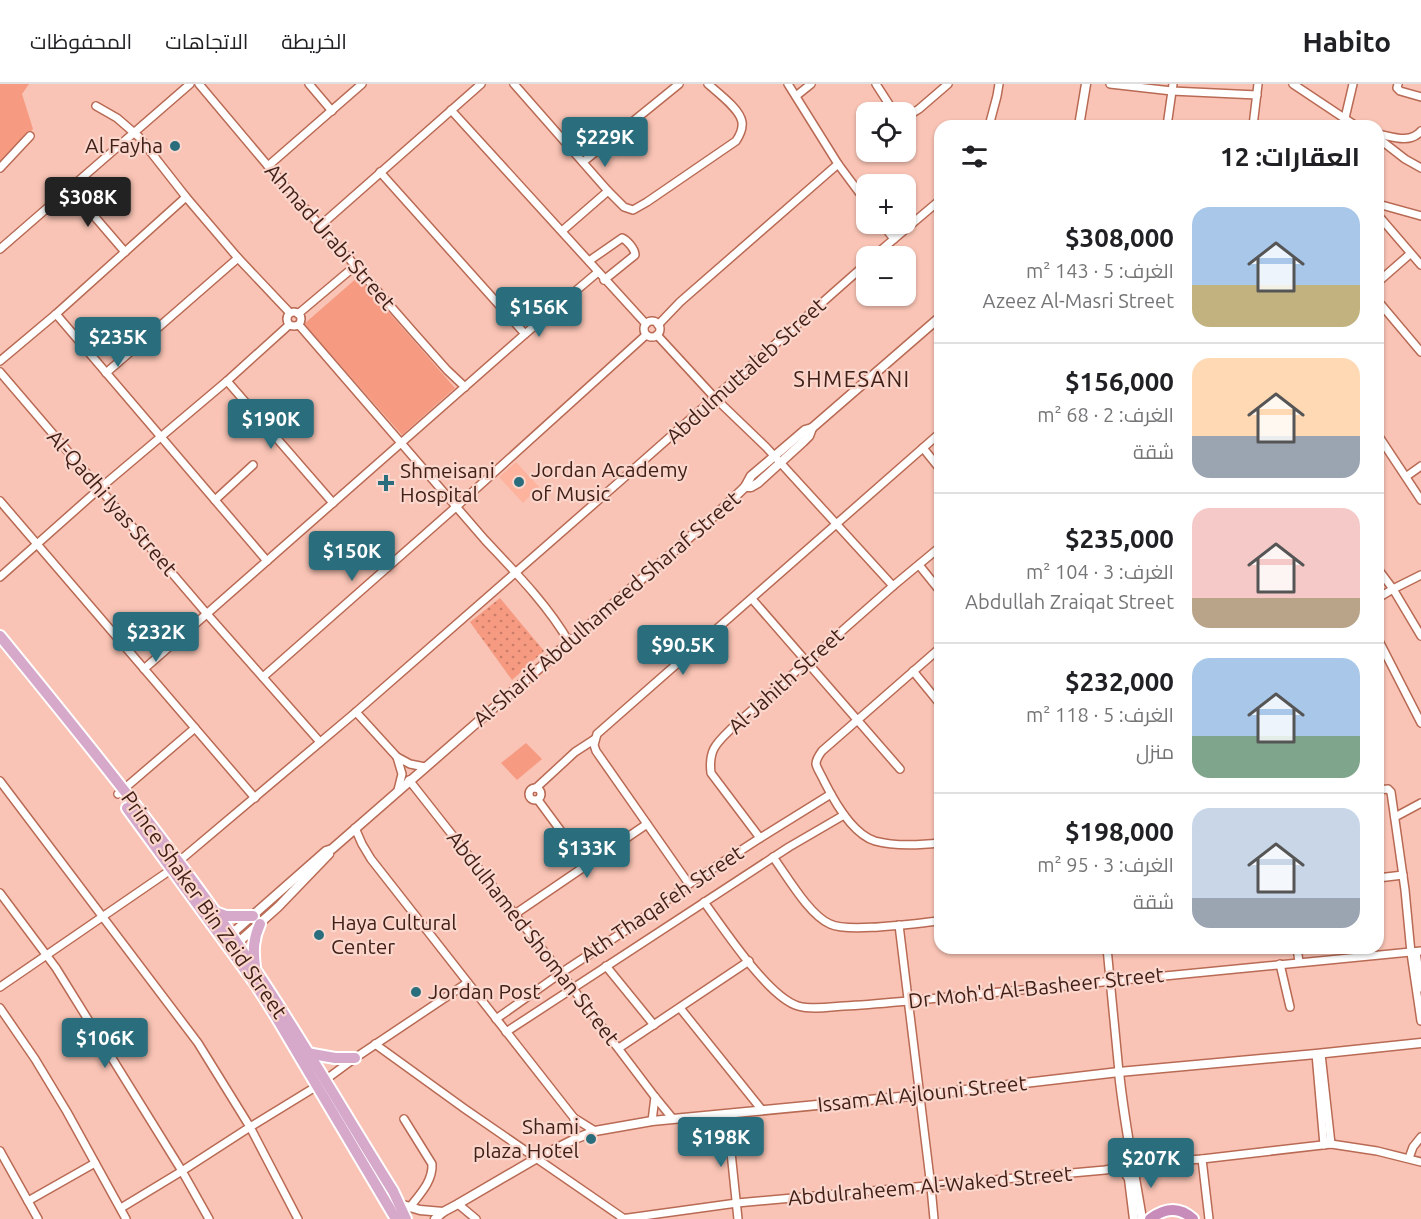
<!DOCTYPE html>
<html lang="ar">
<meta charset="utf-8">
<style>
body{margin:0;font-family:Ubuntu,Cairo,sans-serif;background:#f6f6f6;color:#202124;direction:rtl;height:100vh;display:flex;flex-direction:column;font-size:22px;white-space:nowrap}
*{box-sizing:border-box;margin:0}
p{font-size:20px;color:#757577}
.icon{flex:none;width:33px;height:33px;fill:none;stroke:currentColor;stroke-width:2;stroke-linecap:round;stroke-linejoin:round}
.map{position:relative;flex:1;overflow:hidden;direction:ltr}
.drawer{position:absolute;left:934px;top:36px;width:450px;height:834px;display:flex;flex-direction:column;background:#fff;border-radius:18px;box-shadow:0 2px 4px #0004;direction:rtl}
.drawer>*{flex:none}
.tools{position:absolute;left:856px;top:18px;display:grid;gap:12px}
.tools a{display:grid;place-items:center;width:60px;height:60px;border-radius:12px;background:#fff;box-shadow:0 2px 4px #0004;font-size:30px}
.price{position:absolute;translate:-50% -51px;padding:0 14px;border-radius:6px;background:#2a6e7e;color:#fff;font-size:20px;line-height:39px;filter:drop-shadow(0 2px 3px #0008)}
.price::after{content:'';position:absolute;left:50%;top:36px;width:18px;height:14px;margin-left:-9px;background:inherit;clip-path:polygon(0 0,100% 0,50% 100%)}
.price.selected{background:#222;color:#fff}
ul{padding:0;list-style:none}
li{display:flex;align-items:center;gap:18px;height:150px;padding:0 24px}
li+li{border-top:2px solid #e0e0e0}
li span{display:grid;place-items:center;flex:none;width:168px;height:120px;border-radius:18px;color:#555}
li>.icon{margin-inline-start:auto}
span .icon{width:72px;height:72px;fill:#fffc;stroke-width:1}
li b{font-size:26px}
h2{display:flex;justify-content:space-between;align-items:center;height:72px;padding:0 24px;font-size:26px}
header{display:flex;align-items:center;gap:36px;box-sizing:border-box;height:84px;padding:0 30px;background:#fff;border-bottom:2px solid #e0e0e0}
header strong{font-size:28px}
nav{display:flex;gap:33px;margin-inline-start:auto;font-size:21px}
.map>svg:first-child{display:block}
.built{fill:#feb39e}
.grass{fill:url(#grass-dots)}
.park{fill:#f69a81}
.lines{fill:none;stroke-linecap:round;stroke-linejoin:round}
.minor-casing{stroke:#b96a54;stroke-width:10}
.tertiary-casing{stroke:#b96a54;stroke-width:11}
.primary-casing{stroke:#fff;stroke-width:14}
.trunk-casing{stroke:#fff;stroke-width:14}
.minor{stroke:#fff;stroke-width:7}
.tertiary{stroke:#fff;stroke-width:8}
.primary{stroke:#d6a9cb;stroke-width:10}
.trunk{stroke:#c88cba;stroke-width:10}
.poi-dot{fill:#2a6e7e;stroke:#fad6cc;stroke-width:2}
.labels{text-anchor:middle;stroke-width:4.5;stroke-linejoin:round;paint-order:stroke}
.poi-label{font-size:21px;fill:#412017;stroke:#fad6cc;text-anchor:start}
.street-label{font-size:21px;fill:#412017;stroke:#fad6cc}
.neighbourhood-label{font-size:22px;letter-spacing:1.5px;fill:#412017;stroke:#fad6cc}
</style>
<header>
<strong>Habito</strong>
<nav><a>الخريطة</a><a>الاتجاهات</a><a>المحفوظات</a></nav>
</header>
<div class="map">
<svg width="1421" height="1135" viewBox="0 0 1421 1135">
<defs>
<pattern id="grass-dots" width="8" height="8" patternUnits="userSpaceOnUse" patternTransform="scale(1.5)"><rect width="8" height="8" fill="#f69a81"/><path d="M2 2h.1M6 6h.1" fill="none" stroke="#c97d69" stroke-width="1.8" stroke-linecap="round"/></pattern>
</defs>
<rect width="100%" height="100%" fill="#f9c4b5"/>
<polygon class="built" points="516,378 539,403 523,419 499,393"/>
<polygon class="grass" points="500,514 544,567 512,596 470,538"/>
<g class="park">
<polygon points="0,0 29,0 22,10 33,45 0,80"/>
<polygon points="358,193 455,304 402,351 304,240"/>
<polygon points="526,659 542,675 517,696 501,679"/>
</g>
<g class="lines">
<g class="minor-casing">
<g id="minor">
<polyline points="199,0 268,82 415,250 447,286 465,303"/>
<polyline points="309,0 332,27"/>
<path d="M514,0L608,107L624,123L633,126L647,118L736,57C740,51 743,45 742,38C740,25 718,9 708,0"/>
<polyline points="788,0 838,80 867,119"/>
<polyline points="876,0 894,28"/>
<polyline points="1110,0 1172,7 1257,11"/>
<polyline points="1293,0 1356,42"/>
<polyline points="1398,0 1397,4 1400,7 1421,13"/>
<polyline points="796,12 811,0"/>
<polyline points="96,22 117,34 139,53 186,113 238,174 290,229"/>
<polyline points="451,26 646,240"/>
<polyline points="906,33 919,25 948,0"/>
<polyline points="1345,34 1353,0"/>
<polyline points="989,42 997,12 999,0"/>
<polyline points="1167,42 1173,0"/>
<polyline points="1253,42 1258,0"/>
<path d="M1378,50C1393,53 1410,60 1421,47"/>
<polyline points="1378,54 1405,75 1421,84"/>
<polyline points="583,78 679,0"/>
<polyline points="268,82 362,0"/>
<polyline points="0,84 30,52"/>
<polyline points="380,88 525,250"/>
<polyline points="70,104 125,168"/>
<polyline points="1378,120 1421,132"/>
<polyline points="1378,131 1421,181"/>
<polyline points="882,140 894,155"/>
<polyline points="321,141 481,0"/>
<polyline points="562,147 608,107"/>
<polyline points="0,165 190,0"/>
<polyline points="874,172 940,116"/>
<path d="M589,177L622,154C627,156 635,165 635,171L604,196"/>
<polyline points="1378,198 1410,170"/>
<polyline points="1378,217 1421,268"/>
<circle cx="294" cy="235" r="7"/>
<polyline points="56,230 267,477"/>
<polyline points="298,230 355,182"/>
<circle cx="652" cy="245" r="8"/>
<path d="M299,241L485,456C515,488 547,520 569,558"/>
<polyline points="658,241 680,218 838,80"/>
<polyline points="657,251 715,314 766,363 893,502"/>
<polyline points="0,277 56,230 186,113"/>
<polyline points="0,288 207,530 320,658"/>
<polyline points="106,289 238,174"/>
<polyline points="227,297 333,419"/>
<polyline points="1378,351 1421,416"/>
<polyline points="923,364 940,385"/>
<polyline points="1407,392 1421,382"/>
<polyline points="215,416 253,381"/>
<polyline points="0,417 255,714"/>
<polyline points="919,481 940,507"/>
<polyline points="1378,485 1393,505 1421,552"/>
<polyline points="0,493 99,405 227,297 289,241"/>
<polyline points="1378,514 1393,505 1421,491"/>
<polyline points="752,515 900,685"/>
<polyline points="1378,555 1421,639"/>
<path d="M940,564L822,667C819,671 816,675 816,680C817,685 822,692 824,697C834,717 852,750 875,757C893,762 921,761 940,759"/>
<polyline points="144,585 525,250 598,188"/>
<polyline points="913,587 940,620"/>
<polyline points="263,593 457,422 646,251"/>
<polyline points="356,628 397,673 410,680 425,683"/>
<polyline points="397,673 402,690 398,706"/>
<polyline points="409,696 561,889 655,1013 673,1035"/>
<polyline points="0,697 198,959 250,1043 298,1135"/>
<circle cx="535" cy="710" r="6"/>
<polyline points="536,704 575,668 595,655"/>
<polyline points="1378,706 1388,705 1391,708 1405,806 1411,869 1421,937"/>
<polyline points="118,710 195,644"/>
<polyline points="538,716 586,781"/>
<polyline points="1395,733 1421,719"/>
<polyline points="355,744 362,760 371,775 574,1034 595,1047"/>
<path d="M760,754L711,689C708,664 718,658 734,642L893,502L940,463"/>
<path d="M773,773C787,792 809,831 830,840C848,849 917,839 940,837"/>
<polyline points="178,778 356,628 619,398 867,179"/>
<polyline points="1378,794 1403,791"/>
<polyline points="689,800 596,667 594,661 597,650 940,349"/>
<polyline points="0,809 56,884 182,1087 209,1135"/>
<path d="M704,818C724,845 768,913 798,922C812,926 829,923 844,922C865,921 886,919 908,917L1421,867"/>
<polyline points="515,830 647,740"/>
<polyline points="899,841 931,1103 934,1135"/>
<polyline points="1107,864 1119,988"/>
<polyline points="1297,864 1299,878"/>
<polyline points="1416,868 1421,904"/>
<polyline points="1280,880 1290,923"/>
<polyline points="606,882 654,941"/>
<polyline points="0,903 172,785"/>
<polyline points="0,924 35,975 67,1028 126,1135"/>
<polyline points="680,924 762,1026"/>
<polyline points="496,935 561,889 626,846 689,800 760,754 831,710"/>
<polyline points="506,948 789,763 844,731"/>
<polyline points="375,960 465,1025 623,1134"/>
<polyline points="619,964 749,877"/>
<polyline points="1316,970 1324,1061"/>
<polyline points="1321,970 1331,1060"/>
<polyline points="727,1030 738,1135"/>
<polyline points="574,1034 575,1055"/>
<path d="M404,1035L432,1080C433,1097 420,1110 410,1123"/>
<polyline points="652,1037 655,1013"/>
<polyline points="0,1067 38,1135"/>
<polyline points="1409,1074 1413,1063 1421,1053"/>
<polyline points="1202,1075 1209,1135"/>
<polyline points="1133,1080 1202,1075 1331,1060 1377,1067 1421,1078"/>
<polyline points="28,1117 95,1079"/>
<polyline points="458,1120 476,1135"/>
<polyline points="121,1124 182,1087 250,1043 317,1002 355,974 467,899"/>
<polyline points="621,1135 737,1119 1105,1086 1122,1083"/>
</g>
</g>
<g class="tertiary-casing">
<g id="tertiary">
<polyline points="1079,42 1086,0"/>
<polyline points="745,403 751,403 758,399 803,358 809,352 812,344"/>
<path d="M227,854L326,767L332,765C462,651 593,539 722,425L745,403L751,392L805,346L812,344L940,233"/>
<polyline points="233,863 278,823 329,770"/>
<path d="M1119,988C1124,1038 1134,1086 1142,1135"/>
<polyline points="1130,1071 1122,1083 1129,1095 1134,1135"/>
<polyline points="403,1121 420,1126 443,1128"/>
<polyline points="435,1135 443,1128 458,1120 537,1074 575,1055 595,1047 652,1037 931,1010 1119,988 1316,970 1421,959"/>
</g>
</g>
<g class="primary-casing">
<g id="primary">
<path d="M0,552C85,656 170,761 246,872C298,948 344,1029 393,1107L406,1135"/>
<polyline points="127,724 254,898 275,931 396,1135"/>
<polyline points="215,828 226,832 253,832"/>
<path d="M255,883C253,867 253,855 260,840"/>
<polyline points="307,969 335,974 355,974"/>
</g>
</g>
<g class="trunk-casing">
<path id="trunk" d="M1150,1135C1165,1124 1179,1122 1193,1135"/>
</g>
<use href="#minor" class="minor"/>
<use href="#tertiary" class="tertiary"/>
<use href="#primary" class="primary"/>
<use href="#trunk" class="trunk"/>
</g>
<g class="poi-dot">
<circle cx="175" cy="62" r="6"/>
<circle cx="519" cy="398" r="6"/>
<path d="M383 390h6v6h6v6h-6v6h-6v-6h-6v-6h6z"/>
<circle cx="319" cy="851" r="6"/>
<circle cx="416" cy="908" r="6"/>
<circle cx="591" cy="1055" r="6"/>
</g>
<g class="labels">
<g class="poi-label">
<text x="163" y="69" text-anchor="end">Al Fayha</text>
<text x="531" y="393">Jordan Academy<tspan x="531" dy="24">of Music</tspan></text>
<text x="400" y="394">Shmeisani<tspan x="400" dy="24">Hospital</tspan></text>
<text x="331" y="846">Haya Cultural<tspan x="331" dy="24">Center</tspan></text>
<text x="428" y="915">Jordan Post</text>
<text x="579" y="1050" text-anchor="end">Shami<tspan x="579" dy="24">plaza Hotel</tspan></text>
</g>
<g class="street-label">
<text transform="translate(330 153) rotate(49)" y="7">Ahmad Urabi Street</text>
<text transform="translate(746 287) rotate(-42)" y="7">Abdulmuttaleb Street</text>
<text transform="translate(112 419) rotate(49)" y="7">Al-Qadhi Iyas Street</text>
<text transform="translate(607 525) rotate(-41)" y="7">Al-Sharif Abdulhameed Sharaf Street</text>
<text transform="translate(786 597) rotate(-42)" y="7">Al-Jahith Street</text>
<text transform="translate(662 820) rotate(-34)" y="7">Ath Thaqafeh Street</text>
<text transform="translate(204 821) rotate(55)" y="7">Prince Shaker Bin Zeid Street</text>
<text transform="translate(533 854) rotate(52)" y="7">Abdulhamed Shoman Street</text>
<text transform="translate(1036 904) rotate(-6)" y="7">Dr Moh'd Al-Basheer Street</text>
<text transform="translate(922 1010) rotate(-6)" y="7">Issam Al Ajlouni Street</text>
<text transform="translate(930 1102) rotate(-5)" y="7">Abdulraheem Al-Waked Street</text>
</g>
<g class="neighbourhood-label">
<text x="852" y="303">SHMESANI</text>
</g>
</g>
</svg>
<div class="tools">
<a><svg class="icon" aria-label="locate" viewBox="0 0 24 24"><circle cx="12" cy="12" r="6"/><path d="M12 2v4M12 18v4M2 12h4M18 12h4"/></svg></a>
<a>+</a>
<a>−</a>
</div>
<b class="price" style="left:605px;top:84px">$229K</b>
<b class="price selected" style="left:88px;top:144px">$308K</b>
<b class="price" style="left:539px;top:254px">$156K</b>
<b class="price" style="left:118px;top:284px">$235K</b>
<b class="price" style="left:271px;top:366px">$190K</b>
<b class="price" style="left:352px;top:498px">$150K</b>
<b class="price" style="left:156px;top:579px">$232K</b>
<b class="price" style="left:683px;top:592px">$90.5K</b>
<b class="price" style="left:587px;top:795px">$133K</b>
<b class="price" style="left:105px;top:985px">$106K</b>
<b class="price" style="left:721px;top:1084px">$198K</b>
<b class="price" style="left:1151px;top:1105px">$207K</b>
<section class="drawer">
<h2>العقارات: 12<svg class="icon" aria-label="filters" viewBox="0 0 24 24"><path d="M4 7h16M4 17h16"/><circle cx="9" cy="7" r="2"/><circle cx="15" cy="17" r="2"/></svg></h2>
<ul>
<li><span style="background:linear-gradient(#a9c7e8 65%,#c2b280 0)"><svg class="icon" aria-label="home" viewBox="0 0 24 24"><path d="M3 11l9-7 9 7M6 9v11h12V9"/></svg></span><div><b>$308,000</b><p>الغرف: 5 · 143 m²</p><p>Azeez Al-Masri Street</p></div></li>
<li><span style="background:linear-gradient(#ffd9b3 65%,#9aa5b1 0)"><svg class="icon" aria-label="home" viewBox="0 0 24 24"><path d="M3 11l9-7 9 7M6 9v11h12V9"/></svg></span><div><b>$156,000</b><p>الغرف: 2 · 68 m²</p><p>شقة</p></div></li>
<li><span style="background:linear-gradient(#f6c9c9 75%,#b9a48a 0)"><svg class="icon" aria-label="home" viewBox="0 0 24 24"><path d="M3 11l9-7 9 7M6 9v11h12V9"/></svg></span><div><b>$235,000</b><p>الغرف: 3 · 104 m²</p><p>Abdullah Zraiqat Street</p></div></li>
<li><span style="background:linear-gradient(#a9c7e8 65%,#7fa58c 0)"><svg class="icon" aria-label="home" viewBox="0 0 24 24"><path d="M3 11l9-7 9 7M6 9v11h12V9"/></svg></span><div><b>$232,000</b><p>الغرف: 5 · 118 m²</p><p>منزل</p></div></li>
<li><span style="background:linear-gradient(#c9d6e8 75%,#9aa5b1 0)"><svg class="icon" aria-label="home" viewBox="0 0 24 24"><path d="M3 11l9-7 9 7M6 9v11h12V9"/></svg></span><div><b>$198,000</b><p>الغرف: 3 · 95 m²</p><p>شقة</p></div></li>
</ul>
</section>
</div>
